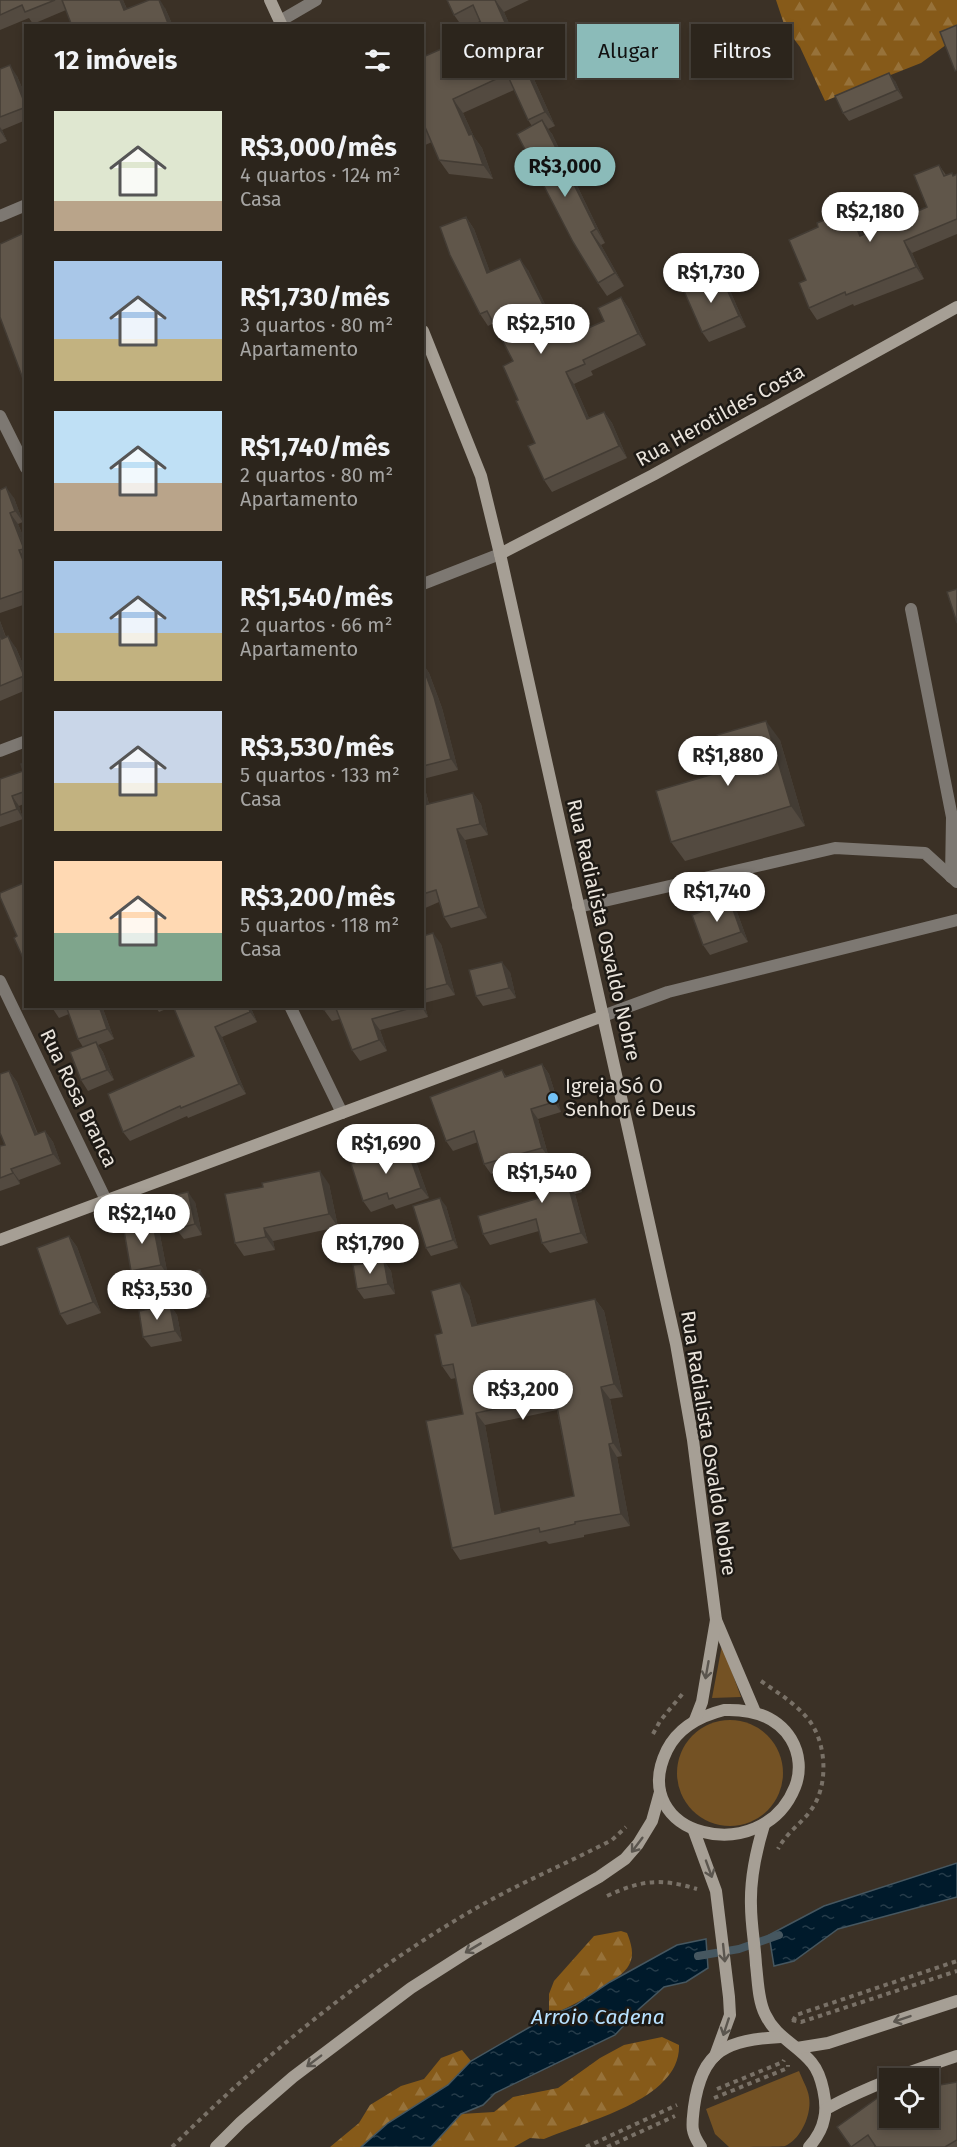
<!DOCTYPE html>
<html lang="pt">
<meta charset="utf-8">
<style>
body{margin:0;font-family:"Fira Sans",sans-serif;background:#342d25;color:#f1f3f6;height:100vh;display:flex;flex-direction:column;font-size:22px;white-space:nowrap}
*{box-sizing:border-box;margin:0}
p{font-size:20px;color:#a6a5a3}
.icon{flex:none;width:33px;height:33px;fill:none;stroke:currentColor;stroke-width:2;stroke-linecap:round;stroke-linejoin:round}
.map{position:relative;flex:1;overflow:hidden}
.panel{position:absolute;left:24px;top:24px;width:400px;height:984px;display:flex;flex-direction:column;background:#2c251c;border-radius:0px;box-shadow:0 3px 9px #0003,0 0 0 2px #48423b}
.panel>*{flex:none}
.guide{position:absolute;left:442px;top:24px;width:424px;height:54px;display:flex;gap:12px}
.buttons{position:absolute;left:879px;top:2068px;display:grid;gap:12px}
.buttons a{display:grid;place-items:center;width:60px;height:60px;border-radius:0px;background:#2c251c;box-shadow:0 3px 9px #0003,0 0 0 2px #48423b;font-size:30px}
.price{position:absolute;translate:-50% -51px;padding:0 14px;border-radius:21px;background:#fff;color:#222;font-size:20px;line-height:39px;filter:drop-shadow(0 2px 3px #0008)}
.price::after{content:'';position:absolute;left:50%;top:36px;width:18px;height:14px;margin-left:-9px;background:inherit;clip-path:polygon(0 0,100% 0,50% 100%)}
.price.current{background:#8bbbb9;color:#111}
ul{padding:0;list-style:none}
li{display:flex;align-items:center;gap:18px;height:150px;padding:0 30px}
li span{display:grid;place-items:center;flex:none;width:168px;height:120px;border-radius:0px;color:#555}
li>.icon{margin-inline-start:auto}
span .icon{width:72px;height:72px;fill:#fffc;stroke-width:1}
li b{font-size:26px}
h2{display:flex;justify-content:space-between;align-items:center;height:72px;padding:0 30px;font-size:26px}
.chip{padding:0 21px;border-radius:0px;background:#2c251c;box-shadow:0 3px 9px #0003,0 0 0 2px #48423b;font-size:21px;line-height:54px}
.chip.current{background:#8bbbb9;color:#111}
.map>svg:first-child{display:block}
.green{fill:#745224}
.forest{fill:url(#forest-firs)}
.water{fill:url(#water-ripples);stroke:#465760;stroke-width:1.5}
.lines{fill:none;stroke-linecap:round;stroke-linejoin:round}
.stream{stroke:#465760;stroke-width:8}
.path{stroke:#797167;stroke-width:4;stroke-dasharray:4.5 4.5;stroke-linecap:butt}
.lane{stroke:#7d7872;stroke-width:12}
.street{stroke:#7d7872;stroke-width:12}
.secondary{stroke:#a69f95;stroke-width:12}
.wall{fill:#534a40;fill-rule:evenodd}
.shaded-wall{fill:#433c34}
.building{fill:#60564a;stroke:#433c34;stroke-width:1.5;fill-rule:evenodd}
.oneway{stroke:#5b564f}
.poi-dot{fill:#72c1f5;stroke:#1e1a15;stroke-width:2}
.labels{text-anchor:middle;stroke-width:5;stroke-linejoin:round;paint-order:stroke}
.street-label{font-size:20px;fill:#eae4dc;stroke:#1e1a15}
.poi-label{font-size:20px;fill:#eae4dc;stroke:#1e1a15;text-anchor:start}
.water-label{font-size:21px;font-style:italic;fill:#b7e1ff;stroke:#1e1a15}
</style>
<div class="map">
<svg width="957" height="2147" viewBox="0 0 957 2147">
<defs>
<pattern id="forest-firs" width="22" height="20" patternUnits="userSpaceOnUse" patternTransform="scale(1.5)"><rect width="22" height="20" fill="#865a19"/><path d="M5 1l3.5 6h-7zM16 11l3.5 6h-7z" fill="#97723a"/></pattern>
<pattern id="water-ripples" width="26" height="14" patternUnits="userSpaceOnUse" patternTransform="scale(1.5)"><rect width="26" height="14" fill="#001a2b"/><path d="M2 4q2-2 4 0t4 0M15 11q2-2 4 0t4 0" fill="none" stroke="#253b49"/></pattern>
</defs>
<rect width="100%" height="100%" fill="#3b3126"/>
<g class="green">
<polygon points="722,1645 741,1697 712,1698"/>
<circle cx="730" cy="1773" r="53"/>
<path d="M799,2071C802,2079 808,2089 809,2097C812,2114 801,2139 785,2146C777,2147 740,2147 729,2147L715,2134L706,2109Z"/>
</g>
<g class="forest">
<polygon points="776,0 957,0 957,37 921,63 825,101 800,47 785,27"/>
<path d="M621,1931L627,1933C631,1943 635,1955 629,1965C621,1981 567,2009 549,2016V1994L554,1981L594,1936Z"/>
<path d="M662,2037L679,2045C681,2100 585,2121 544,2139L530,2138L514,2147H431L461,2114L494,2112L513,2097L558,2088L600,2058L624,2045Z"/>
<polygon points="462,2050 471,2061 448,2085 388,2123 361,2147 330,2147 359,2123 370,2105 401,2086 424,2079 441,2058"/>
</g>
<g class="water">
<polygon points="957,1863 957,1897 838,1929 794,1961 774,1966 769,1935 824,1906"/>
<polygon points="706,1939 708,1968 686,1982 664,1987 639,2009 615,2035 495,2093 483,2105 461,2114 431,2147 361,2147 388,2123 448,2085 471,2061 549,2016 574,2006 610,1982 677,1945"/>
</g>
<g class="lines">
<polyline class="stream" points="698,1956 739,1949 779,1935"/>
<g class="path">
<path d="M761,1681C778,1693 795,1703 808,1719C827,1742 829,1786 811,1810C801,1824 786,1833 778,1849"/>
<polyline points="653,1734 660,1721 684,1692"/>
<path d="M607,1896C641,1880 661,1878 697,1889"/>
<polyline points="792,2020 801,2022 957,1971"/>
<polyline points="793,2021 796,2015 957,1961"/>
<polyline points="717,2089 783,2062 784,2060"/>
<polyline points="714,2098 788,2068 788,2065"/>
<path d="M172,2147C260,2059 365,1972 473,1910C517,1884 566,1864 612,1840L626,1827"/>
<polyline points="586,2147 677,2105"/>
<polyline points="607,2147 675,2116"/>
</g>
<g class="lane">
<polyline points="911,609 952,817 951,877"/>
<polyline points="578,907 835,848 925,853 957,882"/>
<polyline points="603,1016 668,992 957,920"/>
</g>
<g class="street">
<polyline points="280,21 316,0"/>
<polyline points="0,216 26,205"/>
<polyline points="0,416 26,468"/>
<polyline points="423,584 500,554"/>
<polyline points="0,751 26,741"/>
<polyline points="0,981 106,1200"/>
<polyline points="290,1006 342,1113"/>
</g>
<g class="secondary">
<polyline points="270,0 282,26"/>
<polyline points="423,331 481,476 500,554 676,1344 693,1440 716,1620 755,1712"/>
<polyline points="500,554 653,475 957,307"/>
<polyline points="0,1240 603,1016"/>
<path d="M724,1710C751,1709 776,1715 791,1739C800,1754 801,1772 795,1787C762,1870 625,1836 667,1750C678,1728 700,1716 724,1710Z"/>
<polyline points="695,1720 702,1702 716,1620"/>
<path d="M764,1825C756,1851 750,1879 751,1906C751,1925 755,1945 756,1965C758,1981 758,2000 765,2014C776,2038 797,2044 812,2063C822,2075 828,2104 824,2119C822,2130 816,2139 809,2147"/>
<polyline points="694,1831 716,1891 729,1997 730,2015 715,2056"/>
<polyline points="797,2048 828,2043 957,2001"/>
<path d="M826,2109C868,2086 912,2071 957,2056"/>
<polyline points="216,2147 241,2122 293,2077 411,1988 472,1949 599,1877 625,1859 638,1844 652,1821 660,1792"/>
<path d="M701,2147C690,2131 692,2125 694,2107C702,2049 727,2040 781,2037"/>
</g>
</g>
<g class="wall">
<polygon points="0,0 123,0 127,9 165,8 173,26 72,26 66,10 33,24 29,18 0,30"/>
<polygon points="447,0 529,0 504,12 555,126 548,129 552,134 605,243 601,245 624,286 607,296 598,283 532,126 528,120 514,90 463,113 474,137 482,148 493,179 449,174 439,160 432,142 423,146 423,57 448,46 457,60 461,67 494,53 480,21 464,29 454,15"/>
<polygon points="0,69 17,76 26,97 26,120 2,130 7,141 0,144"/>
<polygon points="895,81 903,98 849,121 843,113"/>
<polygon points="939,165 946,175 952,173 954,176 957,174 957,234 912,253 924,279 854,306 853,304 817,320 809,308 806,280 818,227 857,221 863,235 927,207"/>
<polygon points="466,217 474,229 490,272 528,270 562,339 604,321 621,297 629,309 646,345 591,371 593,375 574,384 589,418 604,412 612,423 627,458 552,492 544,480 535,443 518,400 513,361 494,323 488,326 480,314"/>
<polygon points="728,286 746,327 709,342 702,332"/>
<polygon points="0,490 14,498 23,522 18,524 26,543 26,604 0,613"/>
<polygon points="0,621 6,637 16,648 26,671 26,690 0,701"/>
<polygon points="423,664 429,673 442,708 458,770 423,779"/>
<polygon points="780,740 805,826 685,861 671,842 727,770"/>
<polygon points="26,763 26,803 19,806 23,819 0,827 0,779 23,771"/>
<polygon points="423,781 429,804 473,793 481,804 488,835 465,840 487,918 451,928 444,917 439,902 423,909"/>
<polygon points="737,912 748,942 710,955 703,945"/>
<polygon points="423,936 441,944 455,995 424,1003 428,1017 380,1030 387,1051 360,1061 352,1050 340,1019 332,1021 324,1010 323,1006 423,1006"/>
<polygon points="510,972 516,998 483,1006 476,996"/>
<polygon points="51,1006 102,1006 114,1039 98,1045 103,1052 114,1080 88,1091 81,1080 83,1047 78,1039 69,1014 59,1018"/>
<polygon points="155,1006 173,1006 159,1012"/>
<polygon points="173,1006 250,1006 257,1022 222,1037 246,1094 188,1118 187,1116 130,1141 123,1132 194,1056"/>
<polygon points="542,1064 549,1074 561,1112 538,1119 549,1158 491,1174 484,1164 478,1142 453,1151 446,1141 502,1070 506,1076"/>
<polygon points="9,1071 17,1082 38,1134 45,1131 53,1142 61,1164 19,1180 20,1184 0,1191 0,1146 5,1145 2,1074"/>
<polygon points="566,1154 574,1165 582,1192 575,1194 588,1243 550,1253 542,1243 539,1231 490,1245 483,1234 539,1198"/>
<polygon points="414,1156 429,1198 396,1209 393,1204 371,1212 363,1201"/>
<polygon points="329,1184 338,1227 273,1241 275,1250 244,1256 235,1243"/>
<polygon points="195,1202 202,1235 184,1239 176,1229"/>
<polygon points="446,1206 458,1248 431,1256 426,1248"/>
<polygon points="159,1230 168,1276 139,1281 131,1271"/>
<polygon points="69,1236 77,1247 101,1313 67,1325 60,1314"/>
<polygon points="384,1261 391,1271 395,1294 364,1299 357,1289"/>
<polygon points="206,1280 210,1297 171,1306 177,1315 182,1341 151,1347 143,1337 157,1307 152,1300"/>
<path d="M469,1295L477,1325L595,1299L604,1311L623,1397L610,1399L622,1456L617,1457L630,1526L584,1535V1537L549,1544L546,1541L460,1560L452,1548L463,1414L456,1378L451,1379L442,1366V1333ZM557,1410L574,1496L501,1513L485,1425Z"/>
<polygon points="957,2082 957,2147 876,2147 875,2146 874,2147 851,2147 837,2127"/>
</g>
<g class="shaded-wall">
<polygon points="120,0 123,0 132,22 124,10"/>
<polygon points="159,0 160,0 165,8 173,26 169,26"/>
<polygon points="495,0 504,12 555,126 545,112"/>
<polygon points="448,46 457,60 467,83 458,69"/>
<polygon points="10,65 17,76 26,97 26,105"/>
<polygon points="889,73 895,81 903,98 897,90"/>
<polygon points="453,99 463,113 474,137 482,148 493,179 483,165"/>
<polygon points="542,120 552,134 605,243 596,229"/>
<polygon points="0,127 2,130 7,141 0,131"/>
<polygon points="849,210 857,221 868,248 860,236"/>
<polygon points="466,217 474,229 495,285 487,273"/>
<polygon points="591,232 601,245 624,286 615,273"/>
<polygon points="904,241 912,253 924,279 916,267"/>
<polygon points="520,259 528,270 569,352 561,340"/>
<polygon points="721,276 728,286 746,327 739,316"/>
<polygon points="621,297 629,309 646,345 638,334"/>
<polygon points="566,372 574,384 595,431 587,419"/>
<polygon points="604,412 612,423 627,458 619,446"/>
<polygon points="6,487 14,498 23,522 15,511"/>
<polygon points="10,513 18,524 26,543 26,551"/>
<polygon points="19,550 26,559 26,568"/>
<polygon points="0,621 10,650 2,639 0,632"/>
<polygon points="8,636 16,648 26,671 26,678"/>
<polygon points="423,664 429,673 442,708 458,770 451,759"/>
<polygon points="766,721 780,740 805,826 791,806"/>
<polygon points="423,781 432,816 424,805 423,800"/>
<polygon points="473,793 481,804 488,835 480,824"/>
<polygon points="12,796 19,806 23,819 17,809"/>
<polygon points="457,829 465,840 487,918 479,907"/>
<polygon points="730,901 737,912 748,942 741,932"/>
<polygon points="433,933 441,944 455,995 447,984"/>
<polygon points="502,962 510,972 516,998 509,988"/>
<polygon points="423,1001 424,1003 428,1017 421,1006 423,1006"/>
<polygon points="99,1006 102,1006 114,1039 107,1029"/>
<polygon points="248,1006 250,1006 257,1022 250,1012"/>
<polygon points="372,1019 380,1030 387,1051 379,1040"/>
<polygon points="215,1027 222,1037 246,1094 239,1084"/>
<polygon points="96,1042 103,1052 114,1080 107,1070"/>
<polygon points="542,1064 549,1074 561,1112 554,1102"/>
<polygon points="9,1071 17,1082 42,1146 35,1135"/>
<polygon points="531,1109 538,1119 549,1158 542,1148"/>
<polygon points="45,1131 53,1142 61,1164 53,1154"/>
<polygon points="406,1146 414,1156 429,1198 421,1188"/>
<polygon points="566,1154 574,1165 582,1192 575,1182"/>
<polygon points="11,1169 19,1180 20,1184 13,1173"/>
<polygon points="320,1171 329,1184 338,1227 329,1214"/>
<polygon points="568,1184 575,1194 588,1243 581,1233"/>
<polygon points="188,1192 195,1202 202,1235 195,1224"/>
<polygon points="440,1198 446,1206 458,1248 453,1240"/>
<polygon points="152,1219 159,1230 168,1276 161,1265"/>
<polygon points="264,1228 273,1241 275,1250 266,1237"/>
<polygon points="69,1236 77,1247 101,1313 93,1302"/>
<polygon points="384,1261 391,1271 395,1294 388,1284"/>
<polygon points="200,1270 206,1280 210,1297 204,1288"/>
<polygon points="460,1283 469,1295 481,1339 472,1326"/>
<polygon points="595,1299 604,1311 623,1397 614,1384"/>
<polygon points="170,1305 177,1315 182,1341 175,1331"/>
<polygon points="601,1387 610,1399 622,1456 613,1443"/>
<polygon points="476,1413 485,1425 504,1527 495,1514"/>
<polygon points="609,1444 617,1457 630,1526 621,1514"/>
</g>
<g class="building">
<polygon points="0,0 55,0 25,12 22,5 0,15"/>
<polygon points="62,0 120,0 124,10 149,0 159,0 169,26 72,26"/>
<polygon points="447,0 495,0 545,112 528,120 507,74 453,99 469,135 472,134 483,165 439,160 425,127 423,127 423,57 448,46 458,69 494,53 473,5 454,15"/>
<polygon points="957,25 957,70 955,71 940,32"/>
<polygon points="10,65 26,107 0,117 0,69"/>
<polygon points="889,73 897,90 843,113 835,96"/>
<polygon points="542,120 596,229 591,232 615,273 598,283 573,242 517,134"/>
<polygon points="939,165 944,176 952,173 953,176 957,174 957,219 904,241 916,267 846,295 845,292 809,308 799,283 806,280 789,240 818,227 817,223 849,210 860,236 927,207 914,175"/>
<polygon points="466,217 487,273 520,259 561,340 604,321 598,308 621,297 638,334 583,360 585,364 566,372 587,419 604,412 619,446 544,480 528,446 535,443 516,401 518,400 503,366 513,361 487,311 480,314 450,255 440,227"/>
<polygon points="26,232 26,387 0,317 0,244"/>
<polygon points="721,276 739,316 702,332 684,291"/>
<polygon points="6,487 15,511 10,513 24,549 19,550 26,568 26,590 0,599 0,490"/>
<polygon points="957,589 957,623 947,592"/>
<polygon points="0,632 2,639 8,636 24,676 0,686"/>
<polygon points="423,667 434,697 451,759 423,766"/>
<polygon points="766,721 791,806 671,842 656,791 727,770 717,735"/>
<polygon points="26,763 26,791 12,796 17,809 0,815 0,779 23,771 21,764"/>
<polygon points="473,793 480,824 457,829 479,907 444,917 436,890 423,894 423,800 424,805"/>
<polygon points="26,882 26,956 23,958 14,938 17,936 0,897 0,893"/>
<polygon points="730,901 741,932 703,945 692,915"/>
<polygon points="433,933 447,984 423,990 423,936"/>
<polygon points="502,962 509,988 476,996 469,970"/>
<polygon points="66,1006 99,1006 107,1029 78,1039"/>
<polygon points="173,1006 248,1006 250,1012 215,1027 239,1084 181,1108 180,1106 123,1132 108,1094 194,1056"/>
<polygon points="323,1006 335,1006 324,1010"/>
<polygon points="335,1006 418,1006 372,1019 379,1040 352,1050"/>
<polygon points="96,1042 107,1070 81,1080 70,1052"/>
<polygon points="542,1064 554,1102 531,1109 542,1148 484,1164 474,1131 446,1141 430,1097 502,1070 505,1077"/>
<polygon points="9,1071 35,1135 45,1131 53,1154 11,1169 13,1173 0,1178 0,1146 5,1145 0,1133 0,1074"/>
<polygon points="406,1146 421,1188 389,1199 387,1193 363,1201 351,1164"/>
<polygon points="566,1154 575,1182 568,1184 581,1233 542,1243 536,1219 483,1234 478,1216 539,1198 529,1166"/>
<polygon points="320,1171 329,1214 264,1228 266,1237 235,1243 225,1194 263,1187 262,1183"/>
<polygon points="188,1192 195,1224 176,1229 169,1196"/>
<polygon points="440,1198 453,1240 426,1248 413,1206"/>
<polygon points="152,1219 161,1265 131,1271 123,1225"/>
<polygon points="69,1236 93,1302 60,1314 37,1248"/>
<polygon points="384,1261 388,1284 357,1289 353,1265"/>
<polygon points="200,1270 204,1288 152,1300 149,1282"/>
<path d="M460,1283L472,1326L595,1299L614,1384L601,1387L613,1443L609,1444L621,1514L575,1522V1524L540,1532L539,1528L452,1548L426,1421L463,1414L453,1364L442,1366L435,1335L442,1333L431,1291ZM555,1396L574,1496L495,1514L476,1413Z"/>
<polygon points="170,1305 175,1331 143,1337 139,1311"/>
<polygon points="957,2082 957,2140 945,2147 876,2147 868,2135 851,2147 837,2127 883,2094 890,2093 890,2118 928,2118 928,2087"/>
</g>
<defs><path id="oneway-shaft" d="M-6 0H5M1.5-3L5.5 0L1.5 3" fill="none" stroke-width="1.6" stroke-linecap="round" stroke-linejoin="round" transform="scale(1.5)"/></defs>
<g class="oneway">
<use href="#oneway-shaft" transform="translate(707 1670) rotate(100)"/>
<use href="#oneway-shaft" transform="translate(637 1845) rotate(127)"/>
<use href="#oneway-shaft" transform="translate(709 1869) rotate(70)"/>
<use href="#oneway-shaft" transform="translate(473 1948) rotate(149)"/>
<use href="#oneway-shaft" transform="translate(724 1953) rotate(84)"/>
<use href="#oneway-shaft" transform="translate(902 2019) rotate(161)"/>
<use href="#oneway-shaft" transform="translate(726 2027) rotate(108)"/>
<use href="#oneway-shaft" transform="translate(314 2061) rotate(143)"/>
</g>
<circle class="poi-dot" cx="553" cy="1098" r="6"/>
<g class="labels">
<g class="street-label">
<text transform="translate(720 415) rotate(-29)" y="7">Rua Herotildes Costa</text>
<text transform="translate(604 930) rotate(77)" y="7">Rua Radialista Osvaldo Nobre</text>
<text transform="translate(79 1098) rotate(64)" y="7">Rua Rosa Branca</text>
<text transform="translate(709 1443) rotate(81)" y="7">Rua Radialista Osvaldo Nobre</text>
</g>
<g class="poi-label">
<text x="565" y="1093">Igreja Só O<tspan x="565" dy="23">Senhor é Deus</tspan></text>
</g>
<g class="water-label">
<text x="598" y="2024">Arroio Cadena</text>
</g>
</g>
</svg>
<div class="buttons">
<a><svg class="icon" aria-label="locate" viewBox="0 0 24 24"><circle cx="12" cy="12" r="6"/><path d="M12 2v4M12 18v4M2 12h4M18 12h4"/></svg></a>
</div>
<b class="price current" style="left:565px;top:198px">R$3,000</b>
<b class="price" style="left:870px;top:243px">R$2,180</b>
<b class="price" style="left:711px;top:304px">R$1,730</b>
<b class="price" style="left:541px;top:355px">R$2,510</b>
<b class="price" style="left:728px;top:787px">R$1,880</b>
<b class="price" style="left:717px;top:923px">R$1,740</b>
<b class="price" style="left:386px;top:1175px">R$1,690</b>
<b class="price" style="left:542px;top:1204px">R$1,540</b>
<b class="price" style="left:142px;top:1245px">R$2,140</b>
<b class="price" style="left:370px;top:1275px">R$1,790</b>
<b class="price" style="left:157px;top:1321px">R$3,530</b>
<b class="price" style="left:523px;top:1421px">R$3,200</b>
<div class="guide">
<a class="chip">Comprar</a>
<a class="chip current">Alugar</a>
<a class="chip">Filtros</a>
</div>
<section class="panel">
<h2>12 imóveis<svg class="icon" aria-label="filters" viewBox="0 0 24 24"><path d="M4 7h16M4 17h16"/><circle cx="9" cy="7" r="2"/><circle cx="15" cy="17" r="2"/></svg></h2>
<ul>
<li><span style="background:linear-gradient(#dfe7d0 75%,#b9a48a 0)"><svg class="icon" aria-label="home" viewBox="0 0 24 24"><path d="M3 11l9-7 9 7M6 9v11h12V9"/></svg></span><div><b>R$3,000/mês</b><p>4 quartos · 124 m²</p><p>Casa</p></div></li>
<li><span style="background:linear-gradient(#a9c7e8 65%,#c2b280 0)"><svg class="icon" aria-label="home" viewBox="0 0 24 24"><path d="M3 11l9-7 9 7M6 9v11h12V9"/></svg></span><div><b>R$1,730/mês</b><p>3 quartos · 80 m²</p><p>Apartamento</p></div></li>
<li><span style="background:linear-gradient(#bfe0f5 60%,#b9a48a 0)"><svg class="icon" aria-label="home" viewBox="0 0 24 24"><path d="M3 11l9-7 9 7M6 9v11h12V9"/></svg></span><div><b>R$1,740/mês</b><p>2 quartos · 80 m²</p><p>Apartamento</p></div></li>
<li><span style="background:linear-gradient(#a9c7e8 60%,#c2b280 0)"><svg class="icon" aria-label="home" viewBox="0 0 24 24"><path d="M3 11l9-7 9 7M6 9v11h12V9"/></svg></span><div><b>R$1,540/mês</b><p>2 quartos · 66 m²</p><p>Apartamento</p></div></li>
<li><span style="background:linear-gradient(#c9d6e8 60%,#c2b280 0)"><svg class="icon" aria-label="home" viewBox="0 0 24 24"><path d="M3 11l9-7 9 7M6 9v11h12V9"/></svg></span><div><b>R$3,530/mês</b><p>5 quartos · 133 m²</p><p>Casa</p></div></li>
<li><span style="background:linear-gradient(#ffd9b3 60%,#7fa58c 0)"><svg class="icon" aria-label="home" viewBox="0 0 24 24"><path d="M3 11l9-7 9 7M6 9v11h12V9"/></svg></span><div><b>R$3,200/mês</b><p>5 quartos · 118 m²</p><p>Casa</p></div></li>
</ul>
</section>
</div>
